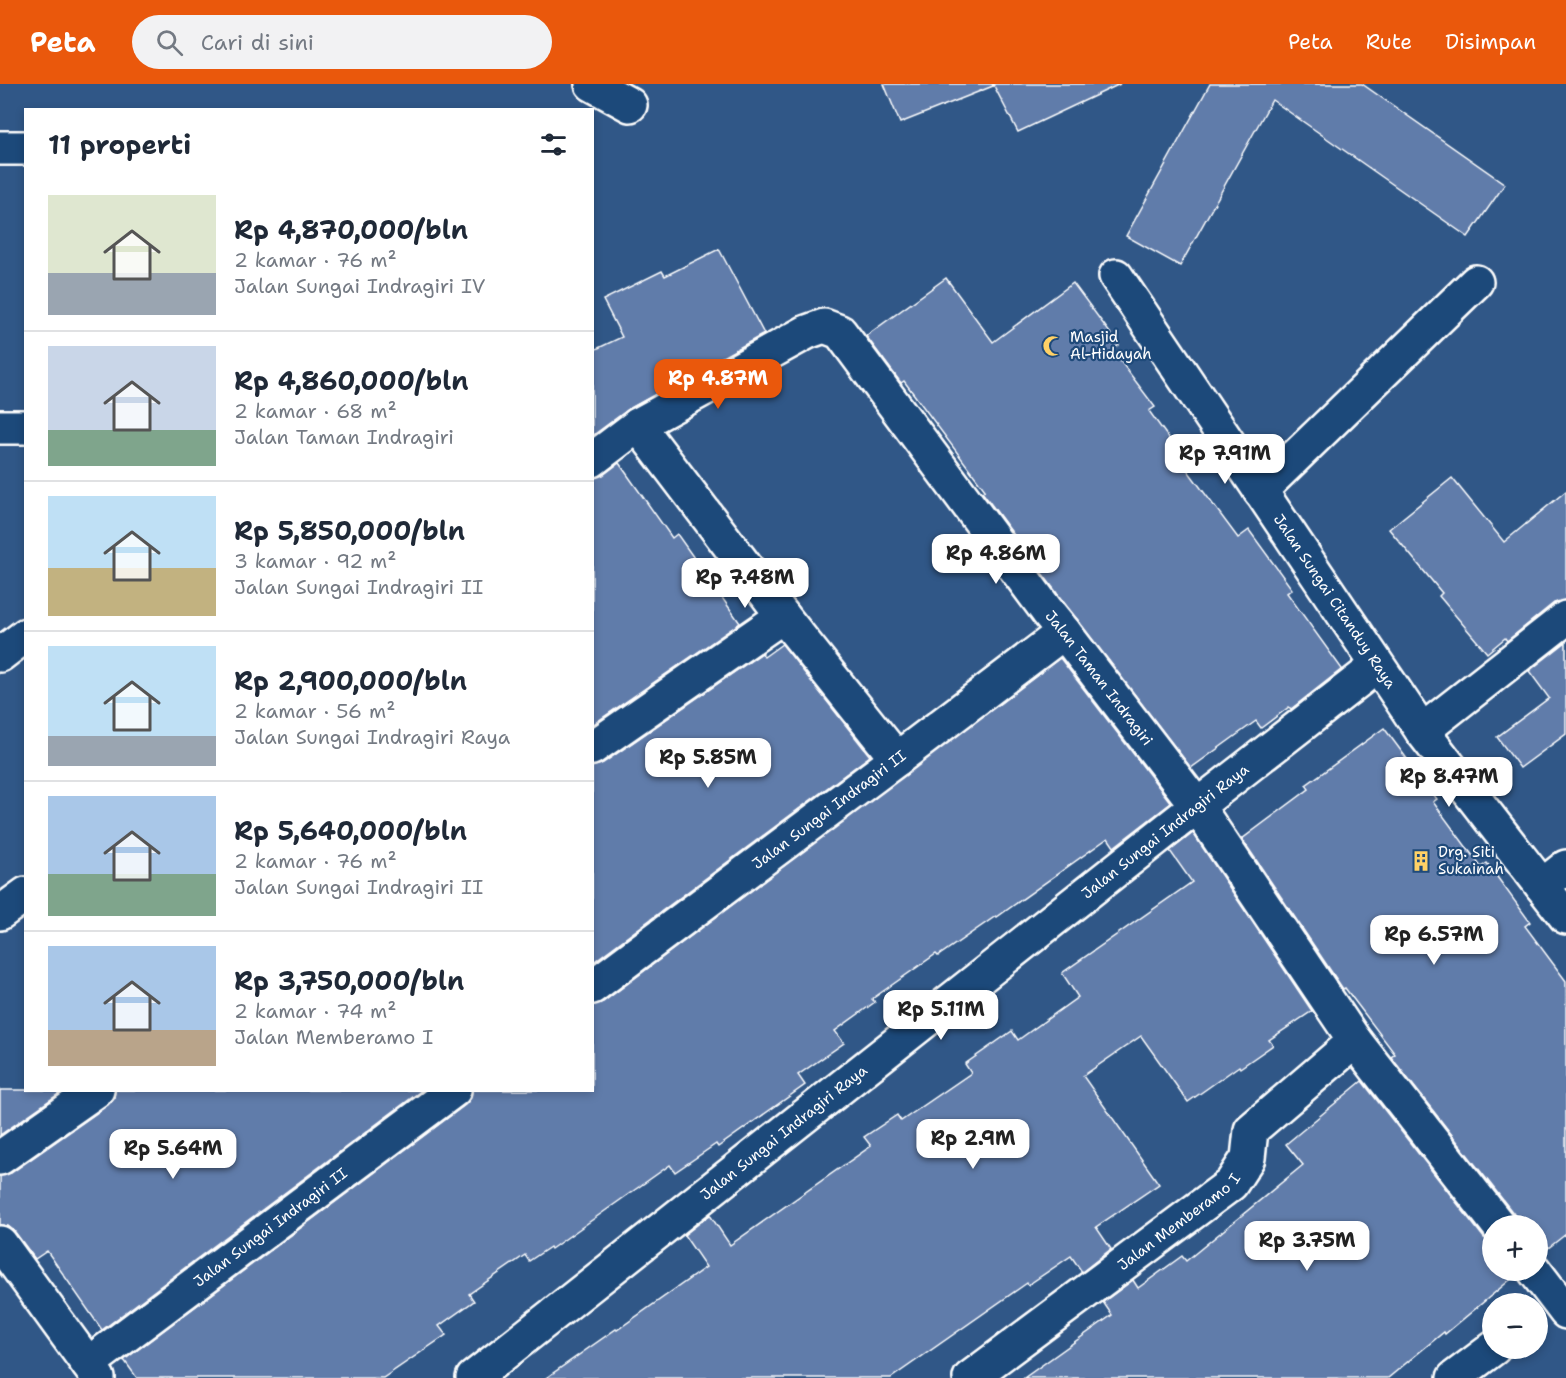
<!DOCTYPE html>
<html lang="id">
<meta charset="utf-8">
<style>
body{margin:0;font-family:"Shantell Sans",sans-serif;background:#f2f2f3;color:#1f2937;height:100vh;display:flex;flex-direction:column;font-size:22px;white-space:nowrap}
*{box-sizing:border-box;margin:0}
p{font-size:20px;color:#747a83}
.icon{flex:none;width:33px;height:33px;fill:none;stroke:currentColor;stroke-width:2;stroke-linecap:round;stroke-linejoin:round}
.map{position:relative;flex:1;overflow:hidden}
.details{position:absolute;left:24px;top:24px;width:570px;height:984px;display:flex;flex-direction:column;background:#fff;border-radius:0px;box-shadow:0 3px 9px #0003}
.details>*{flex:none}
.buttons{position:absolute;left:1482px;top:1131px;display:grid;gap:12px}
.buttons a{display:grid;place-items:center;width:66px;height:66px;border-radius:50%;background:#fff;box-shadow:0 3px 9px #0003;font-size:30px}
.price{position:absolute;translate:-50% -51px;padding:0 14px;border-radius:12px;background:#fff;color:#222;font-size:20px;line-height:39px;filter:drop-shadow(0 2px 3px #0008)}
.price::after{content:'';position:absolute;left:50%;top:36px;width:18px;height:14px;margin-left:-9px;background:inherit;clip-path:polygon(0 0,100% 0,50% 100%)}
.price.selected{background:#ea580c;color:#fff}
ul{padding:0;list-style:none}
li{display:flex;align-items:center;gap:18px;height:150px;padding:0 24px}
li+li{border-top:2px solid #e0e1e3}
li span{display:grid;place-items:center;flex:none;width:168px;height:120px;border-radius:0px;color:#555}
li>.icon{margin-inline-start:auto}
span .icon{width:72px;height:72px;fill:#fffc;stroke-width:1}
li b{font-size:26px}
h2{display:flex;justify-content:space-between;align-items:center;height:72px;padding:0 24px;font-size:26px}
header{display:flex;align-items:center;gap:36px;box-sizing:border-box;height:84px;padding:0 30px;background:#ea580c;color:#fff}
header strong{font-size:28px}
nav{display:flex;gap:33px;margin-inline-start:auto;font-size:21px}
.search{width:420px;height:54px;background:#f2f2f3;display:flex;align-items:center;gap:15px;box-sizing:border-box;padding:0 21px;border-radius:33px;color:#747a83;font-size:22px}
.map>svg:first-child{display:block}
.building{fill:#607baa;stroke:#fff;stroke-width:1.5}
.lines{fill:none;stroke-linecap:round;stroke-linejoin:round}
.minor-casing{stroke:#fff;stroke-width:38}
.minor{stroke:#1f4a7a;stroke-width:33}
.labels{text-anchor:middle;stroke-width:4.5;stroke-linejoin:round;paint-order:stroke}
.poi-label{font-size:15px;fill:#fff;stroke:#1f4a7a;text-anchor:start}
.street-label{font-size:15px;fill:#fff;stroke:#1f4a7a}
</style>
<header>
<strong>Peta</strong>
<div class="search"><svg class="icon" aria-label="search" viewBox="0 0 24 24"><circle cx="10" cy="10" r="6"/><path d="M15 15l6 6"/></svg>Cari di sini</div>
<nav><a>Peta</a><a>Rute</a><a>Disimpan</a></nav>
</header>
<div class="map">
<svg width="1566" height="1294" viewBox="0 0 1566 1294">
<rect width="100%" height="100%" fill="#305787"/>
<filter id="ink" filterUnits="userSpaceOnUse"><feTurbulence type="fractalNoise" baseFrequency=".0167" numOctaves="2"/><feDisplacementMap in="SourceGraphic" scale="12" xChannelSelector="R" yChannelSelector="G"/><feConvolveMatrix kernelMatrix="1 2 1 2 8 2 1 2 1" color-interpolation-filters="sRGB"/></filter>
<g filter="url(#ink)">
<g class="building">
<polygon points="884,0 992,0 993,2 900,39"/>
<polygon points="993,0 1120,0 1018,48"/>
<polygon points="1210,0 1362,0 1505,100 1468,153 1272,16 1180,182 1126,152"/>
<polygon points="719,165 764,250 629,325 592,352 592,267 622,253 603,216 662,187 665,192"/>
<polygon points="946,194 993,258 1073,199 1119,261 1112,266 1155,323 1149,327 1183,374 1180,376 1238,454 1249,446 1292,505 1287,509 1342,585 1291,625 1289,623 1261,644 1256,637 1191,684 1062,516 982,408 985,406 904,297 901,299 866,252"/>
<polygon points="619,379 672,454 677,450 740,539 592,641 592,394 603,391"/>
<polygon points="1452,394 1504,458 1566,407 1566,516 1554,519 1507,557 1505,554 1487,569 1439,512 1442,509 1389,445"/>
<polygon points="1566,558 1566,650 1520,684 1497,653 1549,614 1529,587"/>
<polygon points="782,560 870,672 592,879 592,683 603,679 762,569 764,573"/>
<polygon points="1060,574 1171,719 1114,763 1108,754 997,833 996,832 938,872 936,870 872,915 875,918 835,947 844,959 798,991 805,1001 718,1063 716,1060 675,1088 670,1081 551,1165 550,1163 529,1177 525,1171 469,1210 474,1217 439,1242 446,1251 383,1294 137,1294 124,1276 465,1021 471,1014 472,1006 592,1006 592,921 603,918"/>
<polygon points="1384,644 1437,715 1433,718 1481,783 1487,779 1530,838 1525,842 1566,897 1566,1150 1542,1169 1538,1168 1538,1142 1517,1142 1514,1130 1391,973 1395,970 1345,904 1343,905 1242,755 1309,705 1306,701"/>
<polygon points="1193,749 1312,927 1269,956 1273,961 1240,984 1239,982 1188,1018 1141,952 1083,992 1159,1100 1096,1143 1111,1165 1082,1188 1071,1172 1028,1201 1027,1199 891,1294 546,1294 616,1245 617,1246 706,1183 684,1151 710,1131 730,1161 871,1062 864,1053 897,1031 901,1037 971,989 965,980 1012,947 1018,956 1078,913 1062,889 1192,798 1170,767"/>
<polygon points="1362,997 1484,1154 1492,1160 1492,1186 1516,1186 1516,1191 1445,1250 1444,1248 1388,1294 1024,1294 1112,1231 1103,1218 1133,1196 1138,1204 1182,1172 1186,1177 1303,1081 1286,1060"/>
<polygon points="0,1006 64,1006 0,1051"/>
<polygon points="115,1006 422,1006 102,1246 47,1167 35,1175 15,1148 8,1142 0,1141 0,1092 11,1089 108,1021 114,1014"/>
</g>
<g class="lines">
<g class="minor-casing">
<g id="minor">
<polyline points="592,0 630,21"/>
<polyline points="0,64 26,64"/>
<path id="s1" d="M1116,192L1422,647L1566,833"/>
<polyline points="638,341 783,532 897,675"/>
<polyline points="0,343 26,343"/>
<path id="s2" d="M592,376L638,341L807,248L824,242L840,248L1047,527L1064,548L1197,722L1355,957L1499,1142"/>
<polyline points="1260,407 1476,198"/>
<polyline points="0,571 26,551"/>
<polyline points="1422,647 1566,534"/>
<polyline points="592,664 783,532"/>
<polyline points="1542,802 1566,783"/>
<polyline points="0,829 26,810"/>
<path id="s3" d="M592,903L897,675L1064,548"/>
<polyline points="0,1074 97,1006"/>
<polyline points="0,1159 98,1294"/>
<polyline points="1534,1186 1566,1228"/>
<path id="s4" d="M88,1280L454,1006"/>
<path id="s5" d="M473,1294L1197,722L1377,582"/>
<path id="s6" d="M970,1294L1231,1100L1248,1074L1251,1046L1355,957"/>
<polyline points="1454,1294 1494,1264"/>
</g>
</g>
<use href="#minor" class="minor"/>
</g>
</g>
<defs>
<g id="mosque-bare" transform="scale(1.62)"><path d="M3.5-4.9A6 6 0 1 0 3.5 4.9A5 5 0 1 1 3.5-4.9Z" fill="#ffd166" stroke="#1f4a7a" stroke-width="2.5" paint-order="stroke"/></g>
<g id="building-bare" transform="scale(1.62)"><path d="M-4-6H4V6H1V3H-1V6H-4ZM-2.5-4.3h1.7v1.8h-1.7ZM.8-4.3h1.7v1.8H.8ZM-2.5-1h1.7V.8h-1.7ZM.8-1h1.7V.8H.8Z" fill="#ffd166" stroke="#1f4a7a" stroke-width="2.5" paint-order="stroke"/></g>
</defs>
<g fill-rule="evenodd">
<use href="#mosque-bare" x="1053" y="262"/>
<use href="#building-bare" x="1421" y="777"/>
</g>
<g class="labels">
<g class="poi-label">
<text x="1070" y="258">Masjid<tspan x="1070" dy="17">Al-Hidayah</tspan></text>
<text x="1438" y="773">Drg. Siti<tspan x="1438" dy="17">Sukainah</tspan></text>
</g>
<g class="street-label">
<text dy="5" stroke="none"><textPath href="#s1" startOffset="392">Jalan Sungai Citanduy Raya</textPath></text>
<text dy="5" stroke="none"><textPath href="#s2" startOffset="718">Jalan Taman Indragiri</textPath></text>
<text dy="5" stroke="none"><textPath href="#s3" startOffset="296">Jalan Sungai Indragiri II</textPath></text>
<text dy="5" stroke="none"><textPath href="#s5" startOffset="882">Jalan Sungai Indragiri Raya</textPath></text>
<text dy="5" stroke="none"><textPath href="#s5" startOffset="396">Jalan Sungai Indragiri Raya</textPath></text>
<text dy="5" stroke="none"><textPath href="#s6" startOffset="261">Jalan Memberamo I</textPath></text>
<text dy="5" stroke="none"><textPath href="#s4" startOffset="228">Jalan Sungai Indragiri II</textPath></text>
</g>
</g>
</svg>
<div class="buttons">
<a>+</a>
<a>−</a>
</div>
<b class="price selected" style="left:718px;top:326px">Rp 4.87M</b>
<b class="price" style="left:1225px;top:401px">Rp 7.91M</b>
<b class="price" style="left:996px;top:501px">Rp 4.86M</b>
<b class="price" style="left:745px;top:525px">Rp 7.48M</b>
<b class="price" style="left:708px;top:705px">Rp 5.85M</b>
<b class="price" style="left:1449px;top:724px">Rp 8.47M</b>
<b class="price" style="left:1434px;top:882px">Rp 6.57M</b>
<b class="price" style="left:941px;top:957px">Rp 5.11M</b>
<b class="price" style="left:973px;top:1086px">Rp 2.9M</b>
<b class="price" style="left:173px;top:1096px">Rp 5.64M</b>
<b class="price" style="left:1307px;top:1188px">Rp 3.75M</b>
<section class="details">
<h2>11 properti<svg class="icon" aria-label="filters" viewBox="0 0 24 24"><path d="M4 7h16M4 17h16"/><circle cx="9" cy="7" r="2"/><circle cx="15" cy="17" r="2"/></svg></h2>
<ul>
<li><span style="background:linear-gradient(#dfe7d0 65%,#9aa5b1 0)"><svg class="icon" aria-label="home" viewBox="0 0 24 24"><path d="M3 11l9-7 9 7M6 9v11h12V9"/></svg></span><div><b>Rp 4,870,000/bln</b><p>2 kamar · 76 m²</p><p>Jalan Sungai Indragiri IV</p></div></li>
<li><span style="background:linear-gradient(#c9d6e8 70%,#7fa58c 0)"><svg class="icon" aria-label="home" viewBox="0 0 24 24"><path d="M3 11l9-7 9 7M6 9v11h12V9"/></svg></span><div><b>Rp 4,860,000/bln</b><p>2 kamar · 68 m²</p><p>Jalan Taman Indragiri</p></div></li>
<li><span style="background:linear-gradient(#bfe0f5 60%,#c2b280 0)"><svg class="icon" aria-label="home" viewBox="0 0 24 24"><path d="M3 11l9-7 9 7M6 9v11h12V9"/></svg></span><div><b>Rp 5,850,000/bln</b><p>3 kamar · 92 m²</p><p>Jalan Sungai Indragiri II</p></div></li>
<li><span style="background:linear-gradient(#bfe0f5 75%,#9aa5b1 0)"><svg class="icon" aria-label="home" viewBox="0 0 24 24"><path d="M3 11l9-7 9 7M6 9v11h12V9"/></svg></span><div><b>Rp 2,900,000/bln</b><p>2 kamar · 56 m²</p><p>Jalan Sungai Indragiri Raya</p></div></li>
<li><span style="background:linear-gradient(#a9c7e8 65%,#7fa58c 0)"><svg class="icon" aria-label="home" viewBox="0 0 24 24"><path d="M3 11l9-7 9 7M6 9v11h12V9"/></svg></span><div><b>Rp 5,640,000/bln</b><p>2 kamar · 76 m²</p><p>Jalan Sungai Indragiri II</p></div></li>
<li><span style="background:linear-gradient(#a9c7e8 70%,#b9a48a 0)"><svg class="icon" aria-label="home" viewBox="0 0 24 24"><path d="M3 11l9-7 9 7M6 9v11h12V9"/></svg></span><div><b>Rp 3,750,000/bln</b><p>2 kamar · 74 m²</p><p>Jalan Memberamo I</p></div></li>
</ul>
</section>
</div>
